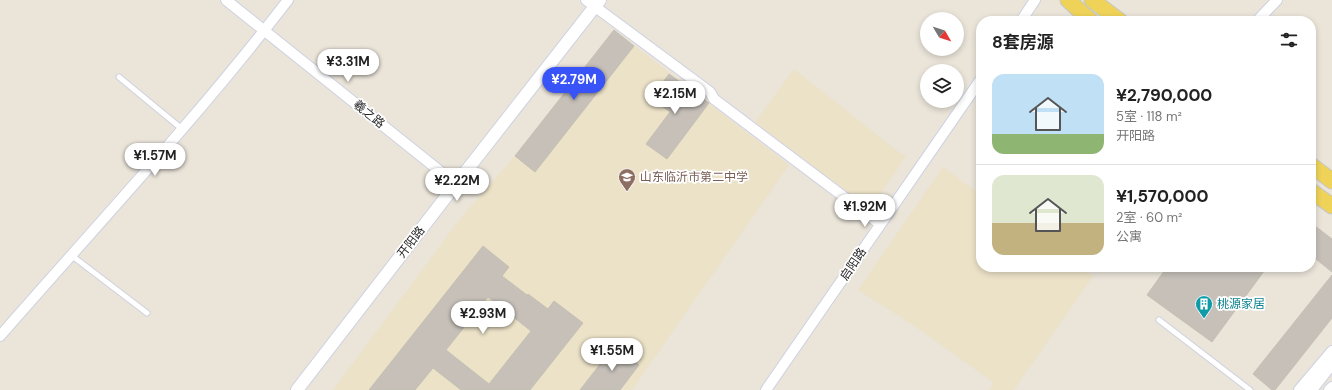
<!DOCTYPE html>
<html lang="zh">
<meta charset="utf-8">
<style>
body{margin:0;font-family:"DM Sans","Noto Sans SC",sans-serif;background:#f6f6f6;color:#222;height:100vh;display:flex;flex-direction:column;font-size:15px;white-space:nowrap}
*{box-sizing:border-box;margin:0}
p{font-size:13px;color:#767676}
.icon{flex:none;width:22px;height:22px;fill:none;stroke:currentColor;stroke-width:2;stroke-linecap:round;stroke-linejoin:round}
.map{position:relative;flex:1;overflow:hidden}
.drawer{position:absolute;left:976px;top:16px;width:340px;height:256px;display:flex;flex-direction:column;background:#fff;border-radius:16px;box-shadow:0 2px 6px #0003}
.drawer>*{flex:none}
.needle{width:26px;rotate:129deg}
.tools{position:absolute;left:920px;top:12px;display:grid;gap:8px}
.tools a{display:grid;place-items:center;width:44px;height:44px;border-radius:50%;background:#fff;box-shadow:0 2px 6px #0003;font-size:20px}
.price{position:absolute;translate:-50% -34px;padding:0 9px;border-radius:14px;background:#fff;color:#222;font-size:13px;line-height:26px;filter:drop-shadow(0 1px 2px #0008)}
.price::after{content:'';position:absolute;left:50%;top:24px;width:12px;height:9px;margin-left:-6px;background:inherit;clip-path:polygon(0 0,100% 0,50% 100%)}
.price.active{background:#3853f8;color:#fff}
ul{padding:0;list-style:none}
li{display:flex;align-items:center;gap:12px;height:100px;padding:0 16px}
li+li{border-top:1px solid #e0e0e0}
li span{display:grid;place-items:center;flex:none;width:112px;height:80px;border-radius:12px;color:#555}
li>.icon{margin-inline-start:auto}
span .icon{width:48px;height:48px;fill:#fffc;stroke-width:1}
li b{font-size:17px}
h2{display:flex;justify-content:space-between;align-items:center;height:48px;padding:0 16px;font-size:17px}
.map>svg:first-child{display:block}
.education{fill:#ece2c8}
.building{fill:#c6c0b9;stroke:#c5c0b3;fill-rule:evenodd}
.lines{fill:none;stroke-linecap:round;stroke-linejoin:round}
.service-casing{stroke:#ced1e1;stroke-width:7}
.minor-casing{stroke:#ced1e1;stroke-width:12}
.tertiary-casing{stroke:#ced1e1;stroke-width:14}
.secondary-casing{stroke:#ced1e1;stroke-width:15}
.primary-casing{stroke:#c7c7c7;stroke-width:17}
.service{stroke:#fff;stroke-width:5}
.minor{stroke:#fff;stroke-width:10}
.tertiary{stroke:#fff;stroke-width:12}
.secondary{stroke:#fff;stroke-width:13}
.primary{stroke:#efd359;stroke-width:15}
.labels{text-anchor:middle;stroke-width:3.5;stroke-linejoin:round;paint-order:stroke}
.street-label{font-size:12px;fill:#282828;stroke:#fff}
.education-label{font-size:12px;fill:#785e54;stroke:#fff;text-anchor:start}
.culture-label{font-size:12px;fill:#0d838f;stroke:#fff;text-anchor:start}
</style>
<div class="map">
<svg width="1332" height="390" viewBox="0 0 1332 390">
<rect width="100%" height="100%" fill="#eae4d9"/>
<g class="education">
<polygon points="614,30 789,165 632,390 333,390 459,220 515,156"/>
<polygon points="794,69 896,150 906,156 869,211 755,122"/>
<polygon points="943,167 981,195 981,267 1080,267 1093,276 1014,390 989,390 994,383 913,325 858,290"/>
</g>
<g class="building">
<polygon points="614,30 634,46 535,172 515,156"/>
<polygon points="669,74 709,103 667,159 646,144 670,112 651,98"/>
<polygon points="1311,223 1332,239 1332,272 1311,255"/>
<path d="M483,246L509,267L502,276L527,295L528,294L548,309L554,301L583,323L530,390H461L433,368L415,390H369ZM488,297L531,331L489,384L446,350Z"/>
<polygon points="1167,267 1267,267 1212,342 1147,295"/>
<polygon points="1332,275 1332,318 1275,390 1272,390 1253,374"/>
<polygon points="615,345 639,365 620,390 580,390"/>
</g>
<g class="lines">
<g class="service-casing">
<g id="service">
<polyline points="119,77 182,129"/>
<polyline points="71,255 147,313"/>
<polyline points="1159,320 1250,390"/>
</g>
</g>
<g class="minor-casing">
<g id="minor">
<polyline points="226,0 456,184"/>
<polyline points="586,0 710,92 714,99 880,224"/>
<polyline points="1021,21 1035,0"/>
<polyline points="1257,21 1277,0"/>
<path d="M0,336C97,225 198,117 288,0"/>
<polyline points="766,390 981,79"/>
<polyline points="1299,390 1332,351"/>
<polyline points="1329,390 1332,387"/>
</g>
</g>
<g class="tertiary-casing">
<polyline id="tertiary" points="297,390 456,184 600,0"/>
</g>
<g class="secondary-casing">
<polyline id="secondary" points="1310,390 1332,362"/>
</g>
<g class="primary-casing">
<g id="primary">
<polyline points="1068,0 1091,21"/>
<polyline points="1092,0 1120,21"/>
<polyline points="1311,165 1332,181"/>
<polyline points="1311,191 1332,206"/>
</g>
</g>
<use href="#service" class="service"/>
<use href="#minor" class="minor"/>
<use href="#tertiary" class="tertiary"/>
<use href="#secondary" class="secondary"/>
<use href="#primary" class="primary"/>
</g>
<defs>
<g id="school-pin" transform="scale(0.9)"><path d="M0 17L-7.5 6A9.5 9.5 0 1 1 7.5 6Z" fill="#8d6e63" stroke="#fff"/><path d="M0-5L7-2L0 1L-7-2ZM-4 1L0 2.5L4 1V4Q0 6-4 4Z" fill="#fff"/></g>
<g id="building-pin" transform="scale(0.9)"><path d="M0 17L-7.5 6A9.5 9.5 0 1 1 7.5 6Z" fill="#0f9aa8" stroke="#fff"/><path d="M-4-6H4V6H1V3H-1V6H-4ZM-2.5-4.3h1.7v1.8h-1.7ZM.8-4.3h1.7v1.8H.8ZM-2.5-1h1.7V.8h-1.7ZM.8-1h1.7V.8H.8Z" fill="#fff"/></g>
</defs>
<g fill-rule="evenodd">
<use href="#school-pin" x="627" y="177"/>
<use href="#building-pin" x="1204" y="304"/>
</g>
<g class="labels">
<g class="street-label">
<text transform="translate(369 114) rotate(39)" y="4">羲之路</text>
<text transform="translate(411 242) rotate(-52)" y="4">开阳路</text>
<text transform="translate(853 264) rotate(-56)" y="4">启阳路</text>
</g>
<g class="education-label">
<text x="640" y="181">山东临沂市第二中学</text>
</g>
<g class="culture-label">
<text x="1217" y="308">桃源家居</text>
</g>
</g>
</svg>
<div class="tools">
<a><svg class="needle" viewBox="-14 -14 28 28"><path d="M0-13l5 13h-10z" fill="#e53935"/><path d="M0 13l5-13h-10z" fill="#767676"/></svg></a>
<a><svg class="icon" aria-label="layers" viewBox="0 0 24 24"><path d="M12 4l9 5-9 5-9-5zM3 14l9 5 9-5"/></svg></a>
</div>
<b class="price" style="left:348px;top:83px">¥3.31M</b>
<b class="price active" style="left:574px;top:101px">¥2.79M</b>
<b class="price" style="left:675px;top:115px">¥2.15M</b>
<b class="price" style="left:155px;top:177px">¥1.57M</b>
<b class="price" style="left:457px;top:202px">¥2.22M</b>
<b class="price" style="left:865px;top:228px">¥1.92M</b>
<b class="price" style="left:483px;top:335px">¥2.93M</b>
<b class="price" style="left:612px;top:372px">¥1.55M</b>
<section class="drawer">
<h2>8套房源<svg class="icon" aria-label="filters" viewBox="0 0 24 24"><path d="M4 7h16M4 17h16"/><circle cx="9" cy="7" r="2"/><circle cx="15" cy="17" r="2"/></svg></h2>
<ul>
<li><span style="background:linear-gradient(#bfe0f5 75%,#8fb573 0)"><svg class="icon" aria-label="home" viewBox="0 0 24 24"><path d="M3 11l9-7 9 7M6 9v11h12V9"/></svg></span><div><b>¥2,790,000</b><p>5室 · 118 m²</p><p>开阳路</p></div></li>
<li><span style="background:linear-gradient(#dfe7d0 60%,#c2b280 0)"><svg class="icon" aria-label="home" viewBox="0 0 24 24"><path d="M3 11l9-7 9 7M6 9v11h12V9"/></svg></span><div><b>¥1,570,000</b><p>2室 · 60 m²</p><p>公寓</p></div></li>
</ul>
</section>
</div>
